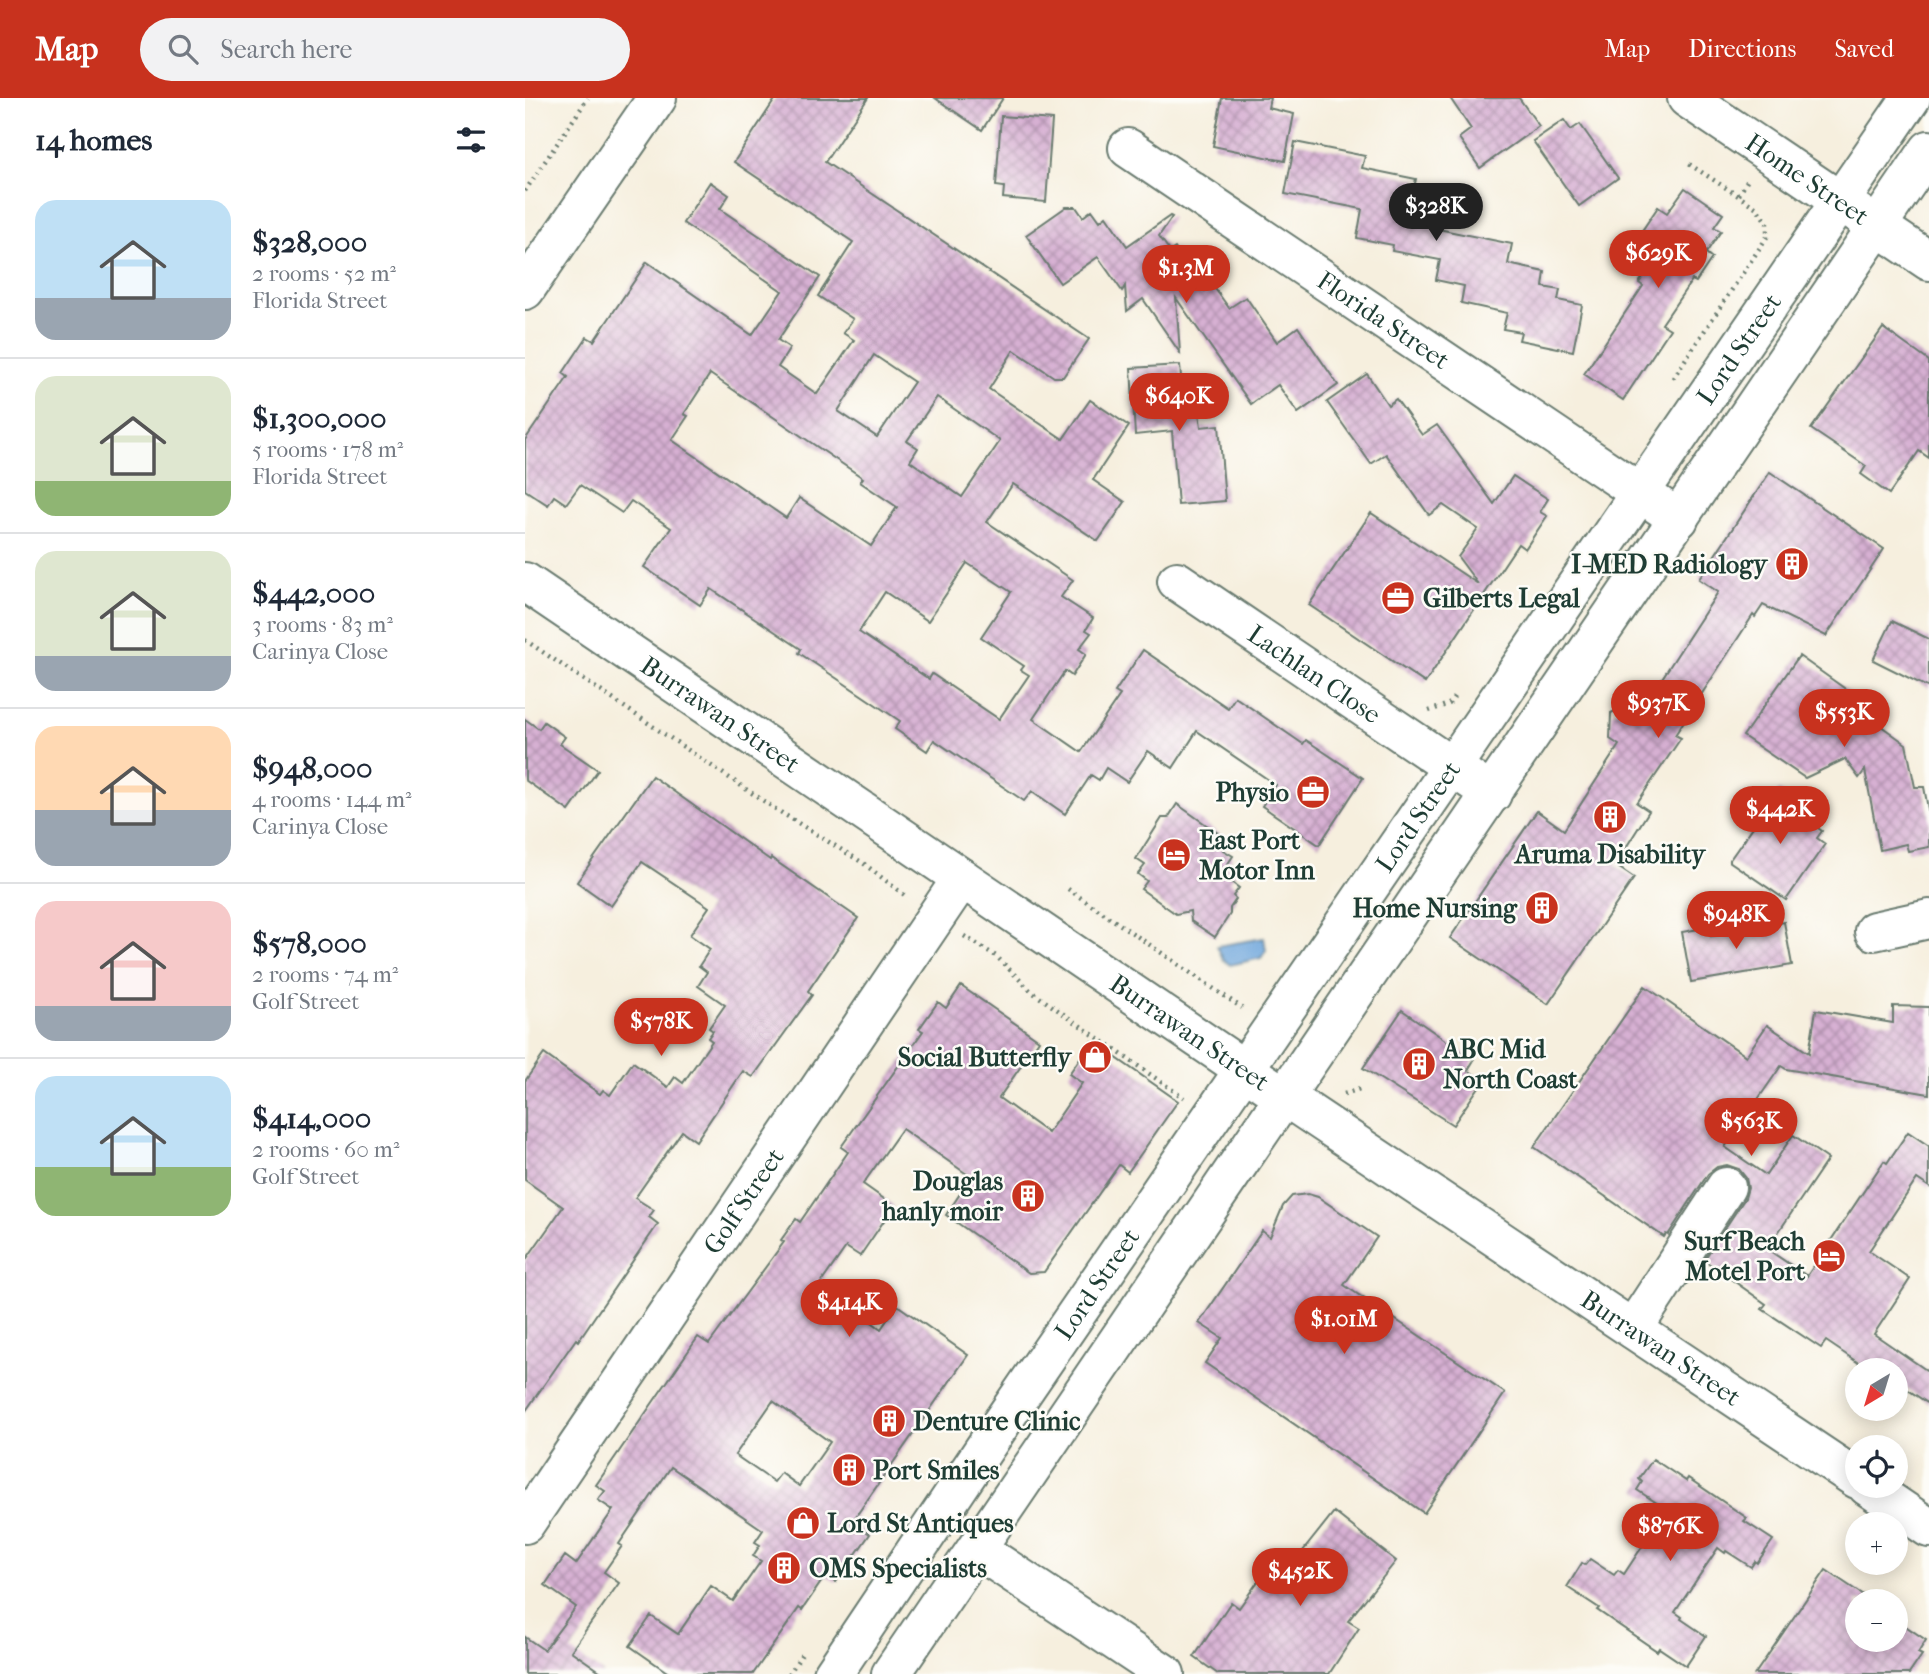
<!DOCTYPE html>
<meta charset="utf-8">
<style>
body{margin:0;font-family:"IM FELL French Canon",serif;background:#f2f2f3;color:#1f2937;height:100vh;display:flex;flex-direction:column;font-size:26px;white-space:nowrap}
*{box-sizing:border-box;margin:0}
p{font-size:23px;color:#747a83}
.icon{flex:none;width:38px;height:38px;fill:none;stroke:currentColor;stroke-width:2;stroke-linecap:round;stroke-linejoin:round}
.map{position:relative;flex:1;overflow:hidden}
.drawer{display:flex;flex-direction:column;background:#fff;width:525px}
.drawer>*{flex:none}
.needle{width:46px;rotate:218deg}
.tools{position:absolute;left:1320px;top:1260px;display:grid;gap:14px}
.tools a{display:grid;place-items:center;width:63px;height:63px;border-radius:50%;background:#fff;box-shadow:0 4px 18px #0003;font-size:35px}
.price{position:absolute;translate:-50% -60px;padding:0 16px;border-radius:24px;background:#c8321e;color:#fff;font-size:23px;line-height:46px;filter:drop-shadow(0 2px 4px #0008)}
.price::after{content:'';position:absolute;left:50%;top:42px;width:21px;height:16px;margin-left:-10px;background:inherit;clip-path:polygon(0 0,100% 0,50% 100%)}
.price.selected{background:#222;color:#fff}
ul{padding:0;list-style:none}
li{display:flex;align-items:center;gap:21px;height:175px;padding:0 35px}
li+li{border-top:2px solid #e0e1e3}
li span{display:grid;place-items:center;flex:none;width:196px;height:140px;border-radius:21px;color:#555}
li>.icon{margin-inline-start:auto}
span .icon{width:84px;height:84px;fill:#fffc;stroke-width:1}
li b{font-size:30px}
h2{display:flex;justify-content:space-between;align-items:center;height:84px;padding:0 35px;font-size:30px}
header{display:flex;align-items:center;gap:42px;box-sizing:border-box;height:98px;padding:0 35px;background:#c8321e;color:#fff}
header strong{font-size:33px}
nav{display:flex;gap:38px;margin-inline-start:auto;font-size:24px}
.search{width:490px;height:63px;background:#f2f2f3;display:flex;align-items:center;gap:18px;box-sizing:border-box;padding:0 24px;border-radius:38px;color:#747a83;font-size:26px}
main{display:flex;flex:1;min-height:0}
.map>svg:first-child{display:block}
.water{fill:#6da5dc;stroke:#467188;stroke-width:2}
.building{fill:url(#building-cross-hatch);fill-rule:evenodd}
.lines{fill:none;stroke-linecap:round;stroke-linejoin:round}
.minor-casing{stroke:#6a7b70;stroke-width:42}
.major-casing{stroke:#6a7b70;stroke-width:42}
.path{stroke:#6a7b70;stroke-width:4.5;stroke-dasharray:2 5;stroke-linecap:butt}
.minor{stroke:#fff;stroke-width:38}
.major{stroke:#fff;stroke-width:38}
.labels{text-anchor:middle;stroke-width:5;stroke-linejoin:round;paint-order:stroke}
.street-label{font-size:26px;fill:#1f3d34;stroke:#fdfcf7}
.poi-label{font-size:26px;font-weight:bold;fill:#1f3d34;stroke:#fdfcf7;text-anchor:start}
</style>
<header>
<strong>Map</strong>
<div class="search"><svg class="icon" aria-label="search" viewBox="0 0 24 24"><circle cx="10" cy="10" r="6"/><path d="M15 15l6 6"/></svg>Search here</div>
<nav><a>Map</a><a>Directions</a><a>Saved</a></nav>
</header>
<main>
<section class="drawer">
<h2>14 homes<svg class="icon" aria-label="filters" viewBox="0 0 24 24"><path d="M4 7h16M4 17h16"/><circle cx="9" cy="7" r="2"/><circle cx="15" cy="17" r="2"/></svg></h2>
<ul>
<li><span style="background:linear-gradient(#bfe0f5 70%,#9aa5b1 0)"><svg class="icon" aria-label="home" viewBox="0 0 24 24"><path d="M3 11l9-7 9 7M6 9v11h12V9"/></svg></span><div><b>$328,000</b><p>2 rooms · 52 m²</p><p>Florida Street</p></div></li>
<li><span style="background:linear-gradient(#dfe7d0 75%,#8fb573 0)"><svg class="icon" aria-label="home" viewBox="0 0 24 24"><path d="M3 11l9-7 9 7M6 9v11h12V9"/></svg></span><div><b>$1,300,000</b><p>5 rooms · 178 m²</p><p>Florida Street</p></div></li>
<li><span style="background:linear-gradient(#dfe7d0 75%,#9aa5b1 0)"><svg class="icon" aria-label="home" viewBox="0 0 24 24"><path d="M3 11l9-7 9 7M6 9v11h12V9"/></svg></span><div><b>$442,000</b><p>3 rooms · 83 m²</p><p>Carinya Close</p></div></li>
<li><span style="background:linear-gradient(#ffd9b3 60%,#9aa5b1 0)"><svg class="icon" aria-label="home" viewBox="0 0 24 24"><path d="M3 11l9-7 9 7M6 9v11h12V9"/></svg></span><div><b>$948,000</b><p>4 rooms · 144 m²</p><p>Carinya Close</p></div></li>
<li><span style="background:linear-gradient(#f6c9c9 75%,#9aa5b1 0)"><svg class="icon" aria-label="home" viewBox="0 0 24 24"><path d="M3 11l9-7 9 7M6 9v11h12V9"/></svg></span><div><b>$578,000</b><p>2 rooms · 74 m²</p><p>Golf Street</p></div></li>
<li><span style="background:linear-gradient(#bfe0f5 65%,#8fb573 0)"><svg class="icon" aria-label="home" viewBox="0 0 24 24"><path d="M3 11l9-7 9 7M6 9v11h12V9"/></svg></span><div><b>$414,000</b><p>2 rooms · 60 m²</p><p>Golf Street</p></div></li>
</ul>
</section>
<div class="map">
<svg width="1404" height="1576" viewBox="0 0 1404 1576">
<defs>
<pattern id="building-cross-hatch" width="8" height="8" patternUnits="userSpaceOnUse" patternTransform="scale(1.75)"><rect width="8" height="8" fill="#d7b0d3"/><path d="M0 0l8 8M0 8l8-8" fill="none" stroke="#ae90ac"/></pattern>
</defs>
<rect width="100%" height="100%" fill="#fdfcf7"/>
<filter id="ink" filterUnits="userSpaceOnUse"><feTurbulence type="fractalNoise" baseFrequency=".0143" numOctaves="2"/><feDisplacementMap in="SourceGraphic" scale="14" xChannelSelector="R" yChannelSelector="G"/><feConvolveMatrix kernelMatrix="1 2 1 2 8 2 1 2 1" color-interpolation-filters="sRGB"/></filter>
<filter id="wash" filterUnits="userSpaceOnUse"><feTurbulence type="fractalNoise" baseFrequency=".00686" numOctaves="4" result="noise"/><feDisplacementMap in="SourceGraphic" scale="28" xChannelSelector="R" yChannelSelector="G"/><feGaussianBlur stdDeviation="1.57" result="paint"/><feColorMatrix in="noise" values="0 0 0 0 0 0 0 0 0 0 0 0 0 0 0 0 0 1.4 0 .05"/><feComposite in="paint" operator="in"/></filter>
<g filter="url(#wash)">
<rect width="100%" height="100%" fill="#f6efde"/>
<polygon class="water" points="739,840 741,852 736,860 705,867 698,861 692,848"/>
<g id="blocks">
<g class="building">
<path d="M251,0H343L300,64L564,241L538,279H529L489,252L464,291L538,341L565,302L604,328L568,382L600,404L573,443L488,386L462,424L548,482L536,499L568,520L561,532L566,535L554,551L561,556L547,578L540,573L508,621L556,654L595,597L590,594L618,552L703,610L710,599L778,646L781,642L838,680L794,747L737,708L751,687L672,633L648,670L623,653L602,684L581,670L574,682L566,677L540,716L507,693L499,703L409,642L402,653L370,631L375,623L274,555L276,551L186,491L175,507L119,469L146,430L106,403L97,415L55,387L41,406L29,398L23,407L0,392V342L43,279L38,275L62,239L69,243L122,164L227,237L257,193L158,125L185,84L204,97L195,111L295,179L253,242L265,250L253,269L292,296L329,242L318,235L328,221L293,198L328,144L209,64ZM349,257L389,284L352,339L313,313ZM185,276L338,380L335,384L372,409L346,448L274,400L261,420L147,342L163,318L159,316ZM412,299L475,343L437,399L385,363L393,350L382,343ZM442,465L486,494L456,539L499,568L496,572L504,577L474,621L407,576L404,581L334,534L360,494L403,523Z"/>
<polygon points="410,0 478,0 457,32"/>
<polygon points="697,0 745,0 743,10 769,16 760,63 688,48"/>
<polygon points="925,0 994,0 1014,28 955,70 934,40 946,31"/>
<polygon points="476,18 527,22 521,104 478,100 479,89 471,88"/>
<polygon points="1039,22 1046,32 1055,26 1093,80 1054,108 1008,43"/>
<polygon points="770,44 840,58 837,70 891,81 887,98 913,104 908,130 987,146 983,166 1020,174 1018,189 1035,192 1033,202 1057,207 1048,253 994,242 996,234 978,231 982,215 936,205 939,188 911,182 915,162 867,153 868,147 832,140 837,111 760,96"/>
<polygon points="1160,90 1198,116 1189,129 1196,133 1181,155 1187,160 1171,184 1167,182 1137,226 1145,231 1098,302 1059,276 1118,188 1114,185 1132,158 1110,143 1133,109 1142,115"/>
<polygon points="541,109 551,109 558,119 567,112 575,123 581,118 602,148 645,118 647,119 634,138 645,153 650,150 680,193 688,188 704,210 721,199 752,244 773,229 813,287 773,315 753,287 726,306 651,200 655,255 618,201 602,213 600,188 597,193 573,159 535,185 501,137"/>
<polygon points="1358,230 1404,263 1404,360 1394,353 1364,396 1336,376 1341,368 1286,331"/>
<polygon points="655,267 659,316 674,315 676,329 694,327 700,403 653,407 647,333 610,337 606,270"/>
<polygon points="842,276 863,307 871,301 897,337 912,327 969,406 988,378 1023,401 1015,414 1022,418 1000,451 993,446 900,585 784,507 846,415 953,486 933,459 953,431 918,407 904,417 861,356 846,366 802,304"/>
<polygon points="1245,374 1359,451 1301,538 1238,507 1230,519 1228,517 1150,637 1156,640 1112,705 1124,713 1090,767 1109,780 1023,906 925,840 1012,713 1039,732 1094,647 1085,641 1086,615 1108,605 1117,611 1193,494 1174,481"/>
<polygon points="1367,523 1404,541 1404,590 1348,562"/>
<polygon points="1274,558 1357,617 1352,625 1381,646 1390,689 1399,689 1404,716 1404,749 1383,753 1381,746 1355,752 1340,672 1334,680 1320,661 1280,680 1218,638"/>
<polygon points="0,621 14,631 19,624 40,639 35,646 73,672 44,713 0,682"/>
<polygon points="127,678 245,762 246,760 333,820 283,893 287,897 228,979 218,973 171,1043 157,1033 110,1100 129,1112 124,1119 133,1126 53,1243 51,1241 0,1314 0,1163 38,1109 0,1082 0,983 19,956 75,996 78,992 85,997 108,964 143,989 150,979 158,985 187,943 183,940 188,933 184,930 200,907 173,888 182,874 174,868 185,851 165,837 184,809 117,764 86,808 52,784"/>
<polygon points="1254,692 1283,712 1278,719 1297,733 1292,740 1300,746 1261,802 1204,763"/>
<polygon points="652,706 704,743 698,752 708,758 702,767 711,774 705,783 714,790 708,798 711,801 705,810 705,816 690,839 666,823 665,813 651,816 616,791 622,783 613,776 620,767 611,761 637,720 643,720"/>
<polygon points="1259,824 1267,867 1166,884 1157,834 1185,829 1186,838"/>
<path d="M436,888L514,942L474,1000L523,1035L557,985L544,976L567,943L653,1003L603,1074L594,1067L519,1174L504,1175L421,1117L446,1079L377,1031L338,1086L369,1108L335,1158L321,1149L289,1195L335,1226L340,1219L356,1231L372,1207L443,1257L327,1424L345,1436L311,1484L301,1477L277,1512L274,1510L228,1576H145L105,1548L126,1518L153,1536L186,1488L208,1503L236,1463L228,1458L235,1447L230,1444L238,1432L146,1369L94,1446L97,1448L79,1474L94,1485L46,1553L79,1576H0V1539L19,1552L51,1509L20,1487L40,1458L51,1466L88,1412L73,1402L80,1393L71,1387L173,1239L184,1246L259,1144L256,1142L271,1121L275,1124L323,1054L316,1049L398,933L394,931L413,904L421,910ZM248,1303L305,1344L274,1388L256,1375L249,1384L210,1357Z"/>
<polygon points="1120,888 1221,958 1242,927 1284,955 1291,912 1368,925 1368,908 1404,909 1404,996 1261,971 1256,968 1200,1049 1241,1077 1268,1037 1303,1061 1242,1151 1282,1178 1359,1063 1362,1065 1383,1034 1404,1048 1404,1089 1392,1081 1344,1153 1385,1181 1349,1236 1404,1274 1404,1306 1370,1283 1370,1272 1344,1272 1301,1243 1296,1250 1237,1211 1241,1206 1179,1162 1220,1100 1223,1090 1221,1080 1214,1071 1202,1067 1192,1069 1183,1076 1143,1137 1141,1136 1139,1139 1009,1049"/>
<polygon points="877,912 949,962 943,972 958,983 928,1027 838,970"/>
<polygon points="783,1096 793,1099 852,1139 819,1187 980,1295 899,1415 680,1265 697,1240 674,1225 737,1133 745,1139 758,1108 767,1098"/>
<polygon points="1128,1361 1161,1383 1163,1380 1222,1420 1219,1423 1248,1442 1232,1465 1230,1463 1226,1469 1201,1453 1200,1455 1193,1450 1150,1514 1157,1519 1156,1521 1181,1538 1161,1568 1134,1550 1132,1553 1072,1512 1074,1510 1042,1489 1057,1465 1060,1467 1065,1461 1089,1477 1093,1472 1099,1476 1140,1414 1133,1410 1135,1407 1112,1392 1117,1384 1114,1381"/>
<polygon points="809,1414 871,1463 823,1523 834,1530 804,1576 693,1576 669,1559 706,1504 714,1510 736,1479 733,1472 755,1454 766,1468"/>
<polygon points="1301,1472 1347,1503 1332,1503 1332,1542 1370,1542 1370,1521 1401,1542 1393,1555 1397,1557 1384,1576 1230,1576"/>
</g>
</g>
</g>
<g filter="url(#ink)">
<use href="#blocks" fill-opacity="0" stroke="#6a7b70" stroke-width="2"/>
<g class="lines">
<g class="minor-casing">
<g id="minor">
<path id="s1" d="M1162,0L1404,163"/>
<path id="s2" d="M603,50L1154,421"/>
<polyline points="0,192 132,0"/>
<path id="s3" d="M652,483L967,696"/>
<path id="s4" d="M0,484L720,972L1332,1381"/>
<polyline points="1349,833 1404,821"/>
<polyline points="1108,1231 1201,1089"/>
<polyline points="1342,1388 1404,1430"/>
<path id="s5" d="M0,1426L437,780"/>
<polyline points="452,1451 640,1576"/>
</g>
</g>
<g class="major-casing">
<g id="major">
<path id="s6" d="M308,1576L475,1327L1386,0"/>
<polyline points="366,1576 1404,52"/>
</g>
</g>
<g class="path">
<polyline points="0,93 63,0"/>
<polyline points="1214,97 1224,80"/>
<polyline points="1148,280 1242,139 1242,125 1232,110 1164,66"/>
<polyline points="0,542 252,712 338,765 382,799"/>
<polyline points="904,613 924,606 931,596"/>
<polyline points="543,791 717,910"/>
<polyline points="439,838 471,858 507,894 659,1000"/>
<polyline points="819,996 838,990"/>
<polyline points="264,1576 277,1556"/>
</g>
<use href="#minor" class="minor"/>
<use href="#major" class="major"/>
</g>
</g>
<defs>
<g id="building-disc" transform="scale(1.75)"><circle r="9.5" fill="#c8321e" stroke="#fdfcf7"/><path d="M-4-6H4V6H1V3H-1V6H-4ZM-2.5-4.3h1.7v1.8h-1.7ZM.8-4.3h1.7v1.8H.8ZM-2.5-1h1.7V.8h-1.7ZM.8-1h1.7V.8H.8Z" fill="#fff"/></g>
<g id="office-disc" transform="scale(1.75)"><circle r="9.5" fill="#c8321e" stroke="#fdfcf7"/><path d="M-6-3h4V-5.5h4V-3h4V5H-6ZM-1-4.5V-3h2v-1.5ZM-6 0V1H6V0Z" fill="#fff"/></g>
<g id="hotel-disc" transform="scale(1.75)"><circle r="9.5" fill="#c8321e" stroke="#fdfcf7"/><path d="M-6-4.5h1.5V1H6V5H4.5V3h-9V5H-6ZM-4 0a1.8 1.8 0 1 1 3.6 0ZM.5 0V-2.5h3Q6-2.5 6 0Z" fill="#fff"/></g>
<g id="shop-disc" transform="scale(1.75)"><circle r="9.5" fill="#c8321e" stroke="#fdfcf7"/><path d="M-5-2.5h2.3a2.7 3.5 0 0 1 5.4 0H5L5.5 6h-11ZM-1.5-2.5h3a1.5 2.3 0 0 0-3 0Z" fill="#fff"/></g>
</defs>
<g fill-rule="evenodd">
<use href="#building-disc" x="1267" y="466"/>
<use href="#office-disc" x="873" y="500"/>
<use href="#office-disc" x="788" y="694"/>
<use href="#building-disc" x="1085" y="719"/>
<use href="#hotel-disc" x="649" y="757"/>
<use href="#building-disc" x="1017" y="810"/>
<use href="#shop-disc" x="570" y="959"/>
<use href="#building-disc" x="894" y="966"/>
<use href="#building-disc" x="503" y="1098"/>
<use href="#hotel-disc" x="1304" y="1158"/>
<use href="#building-disc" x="364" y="1323"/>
<use href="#building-disc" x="324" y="1372"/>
<use href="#shop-disc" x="278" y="1425"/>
<use href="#building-disc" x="259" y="1470"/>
</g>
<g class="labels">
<g class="street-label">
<text dy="9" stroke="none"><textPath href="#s1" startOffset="145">Home Street</textPath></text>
<text dy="9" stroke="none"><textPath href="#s2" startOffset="308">Florida Street</textPath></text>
<text dy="9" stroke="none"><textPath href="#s6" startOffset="1605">Lord Street</textPath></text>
<text dy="9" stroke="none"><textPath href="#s3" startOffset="166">Lachlan Close</textPath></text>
<text dy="9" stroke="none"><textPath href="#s4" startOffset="236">Burrawan Street</textPath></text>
<text dy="9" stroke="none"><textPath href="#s6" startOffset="1038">Lord Street</textPath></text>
<text dy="9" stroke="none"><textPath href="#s4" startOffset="803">Burrawan Street</textPath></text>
<text dy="9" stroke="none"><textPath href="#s5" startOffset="390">Golf Street</textPath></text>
<text dy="9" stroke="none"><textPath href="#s6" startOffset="471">Lord Street</textPath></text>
<text dy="9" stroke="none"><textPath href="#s4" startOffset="1370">Burrawan Street</textPath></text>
</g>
<g class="poi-label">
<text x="1242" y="475" text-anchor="end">I-MED Radiology</text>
<text x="898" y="509">Gilberts Legal</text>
<text x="764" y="703" text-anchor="end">Physio</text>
<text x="674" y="751">East Port<tspan x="674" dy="30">Motor Inn</tspan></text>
<text x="1085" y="765" text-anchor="middle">Aruma Disability</text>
<text x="992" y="819" text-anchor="end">Home Nursing</text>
<text x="918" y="960">ABC Mid<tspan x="918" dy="30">North Coast</tspan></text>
<text x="546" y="968" text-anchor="end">Social Butterfly</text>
<text x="478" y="1092" text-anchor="end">Douglas<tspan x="478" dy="30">hanly moir</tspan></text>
<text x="1280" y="1152" text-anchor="end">Surf Beach<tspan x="1280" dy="30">Motel Port</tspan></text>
<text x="388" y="1332">Denture Clinic</text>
<text x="348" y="1381">Port Smiles</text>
<text x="302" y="1434">Lord St Antiques</text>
<text x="284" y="1479">OMS Specialists</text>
</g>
</g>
</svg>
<div class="tools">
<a><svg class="needle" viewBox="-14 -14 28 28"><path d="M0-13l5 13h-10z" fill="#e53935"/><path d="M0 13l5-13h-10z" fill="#747a83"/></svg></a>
<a><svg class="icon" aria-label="locate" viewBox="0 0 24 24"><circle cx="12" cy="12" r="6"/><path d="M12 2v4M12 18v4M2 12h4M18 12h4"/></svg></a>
<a>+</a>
<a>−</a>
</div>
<b class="price selected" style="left:911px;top:145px">$328K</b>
<b class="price" style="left:1133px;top:192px">$629K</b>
<b class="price" style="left:661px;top:207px">$1.3M</b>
<b class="price" style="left:654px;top:335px">$640K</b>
<b class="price" style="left:1133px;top:642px">$937K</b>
<b class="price" style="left:1319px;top:651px">$553K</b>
<b class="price" style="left:1255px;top:748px">$442K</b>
<b class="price" style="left:1211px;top:853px">$948K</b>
<b class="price" style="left:136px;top:960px">$578K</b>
<b class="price" style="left:1226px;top:1060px">$563K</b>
<b class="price" style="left:324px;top:1241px">$414K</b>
<b class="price" style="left:819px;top:1258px">$1.01M</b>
<b class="price" style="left:1145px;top:1465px">$876K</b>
<b class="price" style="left:775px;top:1510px">$452K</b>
</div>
</main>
